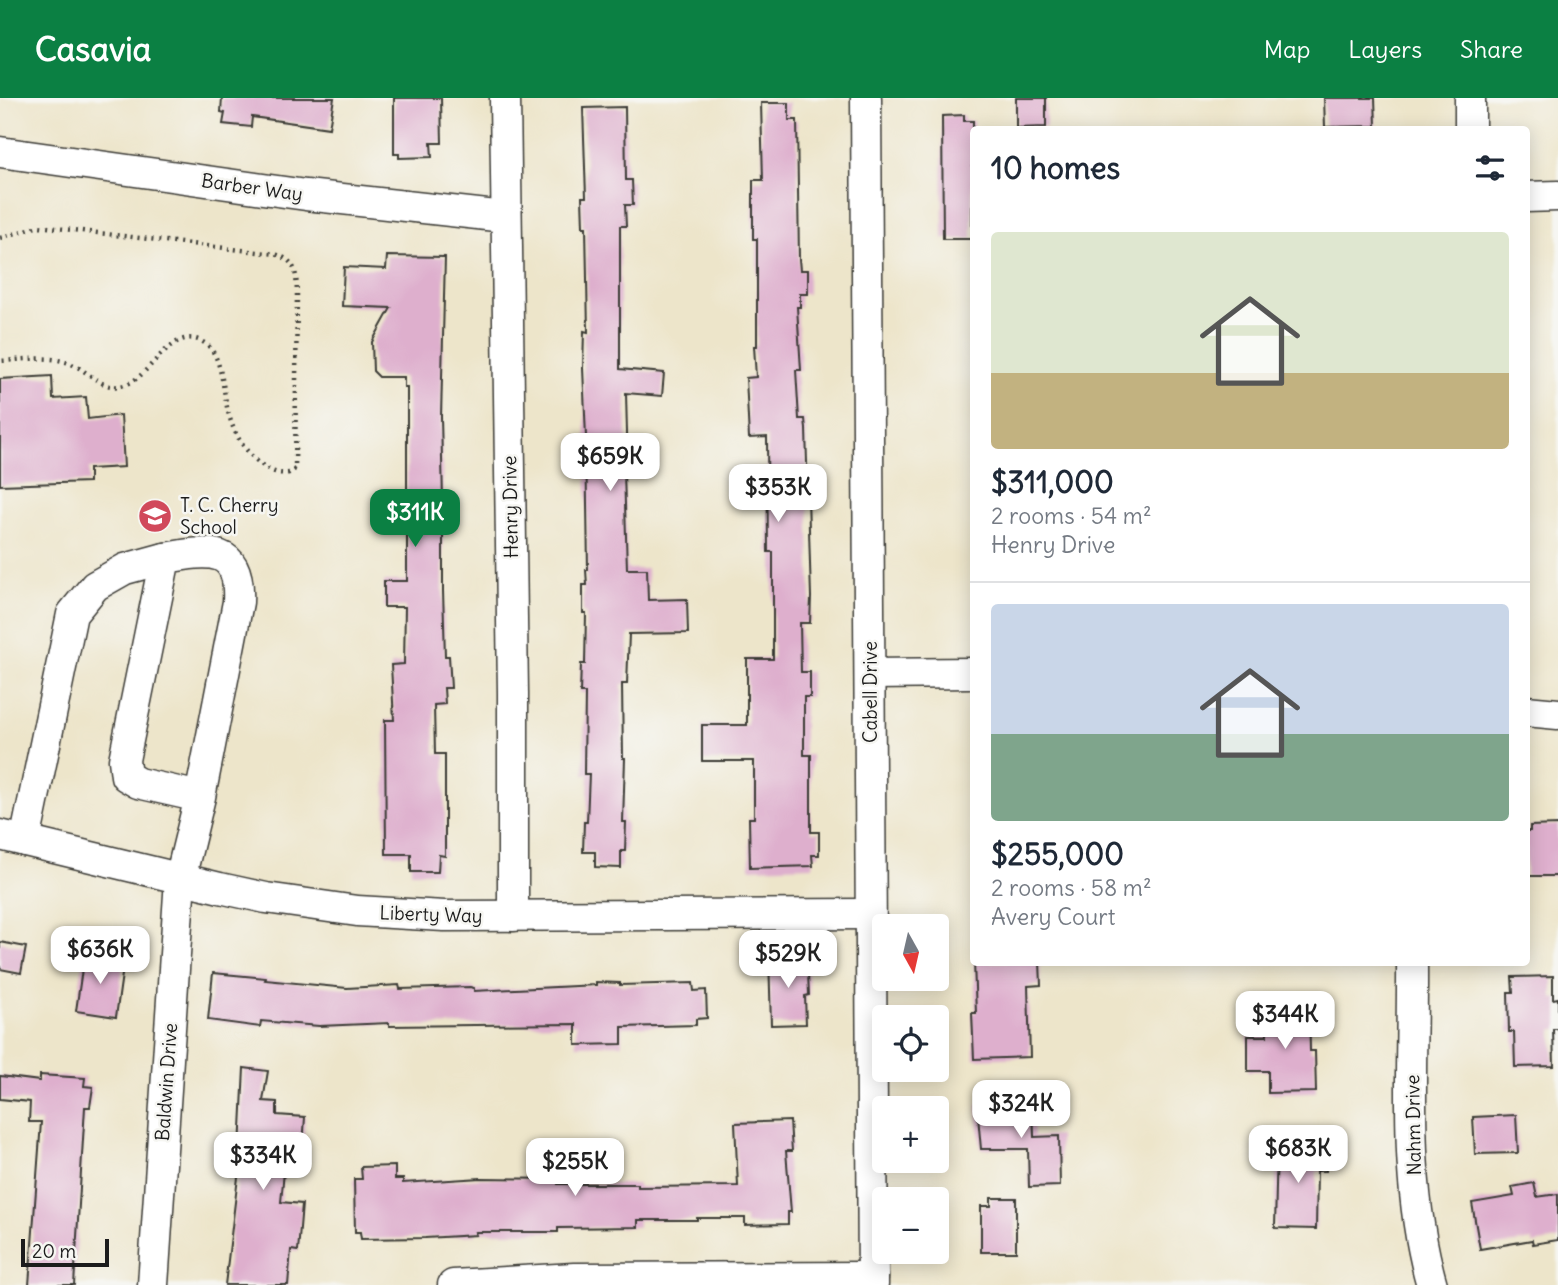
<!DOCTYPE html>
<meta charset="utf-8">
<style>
body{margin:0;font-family:Delius,sans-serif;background:#f6f6f7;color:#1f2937;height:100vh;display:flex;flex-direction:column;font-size:26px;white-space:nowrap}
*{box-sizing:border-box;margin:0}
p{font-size:23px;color:#747a83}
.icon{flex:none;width:38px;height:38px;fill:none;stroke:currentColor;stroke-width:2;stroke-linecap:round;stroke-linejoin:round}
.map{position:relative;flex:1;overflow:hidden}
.side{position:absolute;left:970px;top:28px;width:560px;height:840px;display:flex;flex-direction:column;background:#fff;border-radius:7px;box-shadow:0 4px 18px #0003}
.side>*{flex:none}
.needle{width:46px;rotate:172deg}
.buttons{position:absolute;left:872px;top:816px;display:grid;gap:14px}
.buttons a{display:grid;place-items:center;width:77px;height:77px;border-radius:7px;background:#fff;box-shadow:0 4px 18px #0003;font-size:35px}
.scale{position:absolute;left:21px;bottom:18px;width:88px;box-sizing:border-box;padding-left:7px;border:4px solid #1c1c1c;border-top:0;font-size:19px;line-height:24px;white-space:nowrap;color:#1c1c1c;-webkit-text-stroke:5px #f6f6f2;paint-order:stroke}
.price{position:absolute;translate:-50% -60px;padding:0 16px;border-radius:14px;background:#fff;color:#222;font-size:23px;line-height:46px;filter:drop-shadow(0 2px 4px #0008)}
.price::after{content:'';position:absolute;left:50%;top:42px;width:21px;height:16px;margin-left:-10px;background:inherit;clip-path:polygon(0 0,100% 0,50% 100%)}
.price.on{background:#0b8043;color:#fff}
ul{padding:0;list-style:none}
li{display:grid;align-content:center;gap:14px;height:371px;padding:0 21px}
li+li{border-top:2px solid #e0e1e3}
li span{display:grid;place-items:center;height:217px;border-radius:7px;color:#555}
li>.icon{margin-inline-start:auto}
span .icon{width:126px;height:126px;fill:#fffc;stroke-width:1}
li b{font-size:30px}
h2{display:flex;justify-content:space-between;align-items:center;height:84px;padding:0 21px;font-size:30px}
header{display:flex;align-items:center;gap:42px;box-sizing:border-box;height:98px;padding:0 35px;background:#0b8043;color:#fff}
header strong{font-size:33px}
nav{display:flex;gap:38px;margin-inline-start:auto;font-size:24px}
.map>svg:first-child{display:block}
.building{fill:#deafcd}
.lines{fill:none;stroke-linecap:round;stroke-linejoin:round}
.minor-casing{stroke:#3b3a36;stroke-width:33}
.path{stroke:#3b3a36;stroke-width:4.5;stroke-dasharray:2 5;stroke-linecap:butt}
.minor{stroke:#fff;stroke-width:30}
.labels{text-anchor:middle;stroke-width:5;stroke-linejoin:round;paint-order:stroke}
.street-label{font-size:19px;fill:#1c1c1c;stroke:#f6f6f2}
.poi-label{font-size:19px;fill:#1c1c1c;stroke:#f6f6f2;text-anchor:start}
</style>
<header>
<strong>Casavia</strong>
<nav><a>Map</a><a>Layers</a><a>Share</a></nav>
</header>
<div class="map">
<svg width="1558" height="1187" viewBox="0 0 1558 1187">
<rect width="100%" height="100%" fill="#f6f6f2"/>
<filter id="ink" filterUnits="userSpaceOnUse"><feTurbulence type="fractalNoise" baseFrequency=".0143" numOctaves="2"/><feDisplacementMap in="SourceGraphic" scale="14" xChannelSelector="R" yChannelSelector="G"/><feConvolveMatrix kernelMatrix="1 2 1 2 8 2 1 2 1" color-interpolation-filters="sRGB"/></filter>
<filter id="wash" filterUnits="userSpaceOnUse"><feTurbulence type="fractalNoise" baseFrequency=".00686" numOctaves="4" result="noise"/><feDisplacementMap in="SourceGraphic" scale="28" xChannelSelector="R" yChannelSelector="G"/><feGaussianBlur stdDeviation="1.57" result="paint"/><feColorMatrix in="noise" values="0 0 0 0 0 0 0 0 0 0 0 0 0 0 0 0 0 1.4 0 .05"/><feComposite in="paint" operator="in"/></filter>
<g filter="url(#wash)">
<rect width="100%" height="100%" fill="#ede5ca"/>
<g id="blocks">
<g class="building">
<polygon points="222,0 334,0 329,30 252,19 251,29 223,26 225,15 221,14"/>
<polygon points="394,0 441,0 442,45 431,45 432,59 399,60 399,56 394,56"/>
<polygon points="1016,0 1046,0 1046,29 1016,30"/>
<polygon points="1324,0 1375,0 1376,28 1325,29"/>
<polygon points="761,5 789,5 789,22 797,22 799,161 800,172 808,172 808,196 800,196 800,209 797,209 801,272 796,272 799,321 805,321 806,331 811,499 810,525 800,525 801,574 810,574 810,599 804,599 804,657 811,657 811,734 819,734 819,757 812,757 813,768 750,770 749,720 754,720 754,663 702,663 702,627 747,627 747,561 773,561 773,454 768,454 767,339 749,340 746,280 756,279 754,248 757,248 757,141 753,141 753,82 763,82"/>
<polygon points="625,9 626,82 632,82 633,107 625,107 626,128 620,128 620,271 664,275 662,298 626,295 628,374 624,374 627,471 647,471 648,502 687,501 688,535 629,536 627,586 622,586 623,660 625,660 623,724 626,724 625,753 621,753 621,770 595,769 595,754 583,754 584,724 587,724 589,676 584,676 585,595 580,595 581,566 585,566 586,515 583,515 583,487 587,487 586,472 588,472 586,339 583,270 584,233 588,234 586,129 583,129 582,99 586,99 583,10"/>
<polygon points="964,17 964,23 973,23 972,141 943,141 942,18"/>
<polygon points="387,158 445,159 441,319 443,402 447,402 447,433 443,433 443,493 445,558 449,558 451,590 444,590 445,606 434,607 435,656 445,656 445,758 439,757 438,774 411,774 411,756 386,756 385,622 394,622 391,567 404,566 405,509 384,509 384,483 407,483 407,289 404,289 404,279 379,279 373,273 372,244 391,210 342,208 344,169 386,171"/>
<polygon points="52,278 53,301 86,299 88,321 121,317 124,369 89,371 89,384 0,387 0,281"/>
<polygon points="1558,727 1558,778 1526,778 1526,733 1530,733 1530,728"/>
<polygon points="0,844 26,849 21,875 0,871"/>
<polygon points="84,857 124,862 116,919 76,913"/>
<polygon points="803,857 804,876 808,875 809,897 805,898 806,926 771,927 769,858"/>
<polygon points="974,864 1040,864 1041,887 1028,888 1030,959 974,961 972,915 976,915"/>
<polygon points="213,875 266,880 265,882 347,890 399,887 400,891 470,889 474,890 474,893 596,887 596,884 620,885 620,887 693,885 694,893 706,892 707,920 696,921 696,927 622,929 622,946 576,947 576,926 389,928 389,925 319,928 261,923 260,929 208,922"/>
<polygon points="1553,878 1553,901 1558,900 1558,931 1553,931 1554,968 1515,969 1514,934 1509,934 1508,894 1513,894 1512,879"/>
<polygon points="1309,908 1310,953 1315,953 1316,994 1268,995 1268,973 1248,973 1248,938 1267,938 1266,909"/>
<polygon points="244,970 268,973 263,1003 277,1004 277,1017 305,1019 303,1048 291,1047 291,1054 286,1054 281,1104 302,1106 298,1153 291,1152 288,1187 225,1187 239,1071"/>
<polygon points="40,977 85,980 84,988 93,989 90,1009 85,1009 74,1187 29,1187 41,1024 29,1024 30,1004 0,1001 0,978 40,983"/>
<polygon points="1033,1006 1034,1039 1059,1038 1060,1088 1029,1089 1028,1051 981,1051 977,1007"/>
<polygon points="1516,1017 1518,1055 1475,1056 1473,1019"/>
<polygon points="790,1023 792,1053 786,1053 791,1114 788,1114 788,1126 745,1127 745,1120 697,1120 697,1122 638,1122 638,1129 558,1130 558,1134 475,1134 476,1137 425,1140 361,1141 360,1134 355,1134 354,1081 362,1081 361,1069 395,1068 395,1081 403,1081 403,1085 481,1080 558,1081 558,1086 638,1086 638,1089 738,1088 735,1025"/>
<polygon points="1277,1047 1326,1048 1326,1073 1317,1073 1316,1131 1275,1130"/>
<polygon points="1534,1085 1537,1099 1558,1096 1558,1142 1533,1146 1532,1142 1480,1151 1472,1105 1514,1098 1512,1089"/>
<polygon points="991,1100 1016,1100 1016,1154 981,1154 981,1108 991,1108"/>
</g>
</g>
</g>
<g filter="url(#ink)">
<use href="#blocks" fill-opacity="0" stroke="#3b3a36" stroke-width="2"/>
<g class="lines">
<g class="minor-casing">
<g id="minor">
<polyline points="505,0 513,595 513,818"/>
<polyline points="866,0 873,1187"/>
<polyline points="1470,0 1470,32"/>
<polyline points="0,54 306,97 505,119"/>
<polyline points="1526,99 1558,98"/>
<polyline points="870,576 973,575"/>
<polyline points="1526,613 1558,616"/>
<polyline points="0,737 220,790 266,800 357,813 444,818 870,816"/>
<polyline points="25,743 72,516 95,488 125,471 165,460"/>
<path d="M1412,864C1413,972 1402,1083 1432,1187"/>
<path d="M153,1187L180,781L200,699L238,504C241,447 210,452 165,460L124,662L126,678L138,685L200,699"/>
<polyline points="453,1187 574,1180 873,1179"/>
</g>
</g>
<path class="path" d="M0,140L39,128L275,156C297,163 296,174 297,195L295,371L289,375C275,377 266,371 256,362C242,349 234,335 229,317C223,298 223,258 206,246C173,223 152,277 127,286C103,296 89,272 69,265C48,257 22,262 0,263"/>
<use href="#minor" class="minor"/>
</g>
</g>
<defs>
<g id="school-disc" transform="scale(1.75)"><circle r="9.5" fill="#d1495b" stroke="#f6f6f2"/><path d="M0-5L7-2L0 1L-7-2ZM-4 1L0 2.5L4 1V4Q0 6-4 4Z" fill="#fff"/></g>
</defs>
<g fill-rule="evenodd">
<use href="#school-disc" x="155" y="418"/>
</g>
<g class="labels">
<g class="street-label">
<text transform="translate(252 89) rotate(8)" y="7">Barber Way</text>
<text transform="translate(510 409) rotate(-91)" y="7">Henry Drive</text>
<text transform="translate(870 594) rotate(-90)" y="7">Cabell Drive</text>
<text transform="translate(431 816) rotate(2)" y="7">Liberty Way</text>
<text transform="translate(166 984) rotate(-86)" y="7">Baldwin Drive</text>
<text transform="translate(1413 1027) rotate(-91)" y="7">Nahm Drive</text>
</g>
<g class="poi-label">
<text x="180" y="414">T. C. Cherry<tspan x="180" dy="22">School</tspan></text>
</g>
</g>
</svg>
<div class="buttons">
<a><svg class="needle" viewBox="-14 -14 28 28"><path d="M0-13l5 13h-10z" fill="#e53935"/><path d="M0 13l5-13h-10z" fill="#747a83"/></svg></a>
<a><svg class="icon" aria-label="locate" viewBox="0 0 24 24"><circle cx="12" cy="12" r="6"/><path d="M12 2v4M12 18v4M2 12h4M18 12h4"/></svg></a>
<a>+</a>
<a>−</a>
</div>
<div class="scale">20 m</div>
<b class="price" style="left:610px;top:395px">$659K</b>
<b class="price" style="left:778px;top:426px">$353K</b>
<b class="price on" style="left:415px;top:451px">$311K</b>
<b class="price" style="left:100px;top:888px">$636K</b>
<b class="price" style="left:788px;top:892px">$529K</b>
<b class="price" style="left:1285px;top:953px">$344K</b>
<b class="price" style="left:1021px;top:1042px">$324K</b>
<b class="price" style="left:1298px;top:1087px">$683K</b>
<b class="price" style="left:263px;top:1094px">$334K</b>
<b class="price" style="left:575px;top:1100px">$255K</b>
<section class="side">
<h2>10 homes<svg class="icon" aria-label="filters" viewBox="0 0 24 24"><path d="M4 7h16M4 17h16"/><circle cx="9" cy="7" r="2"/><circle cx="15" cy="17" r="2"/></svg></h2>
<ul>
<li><span style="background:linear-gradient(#dfe7d0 65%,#c2b280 0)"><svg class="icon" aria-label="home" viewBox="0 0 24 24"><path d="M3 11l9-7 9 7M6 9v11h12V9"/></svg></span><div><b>$311,000</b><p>2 rooms · 54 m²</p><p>Henry Drive</p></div></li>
<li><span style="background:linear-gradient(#c9d6e8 60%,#7fa58c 0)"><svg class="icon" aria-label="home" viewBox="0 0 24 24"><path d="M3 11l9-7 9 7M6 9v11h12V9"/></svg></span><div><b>$255,000</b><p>2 rooms · 58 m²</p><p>Avery Court</p></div></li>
</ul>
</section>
</div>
